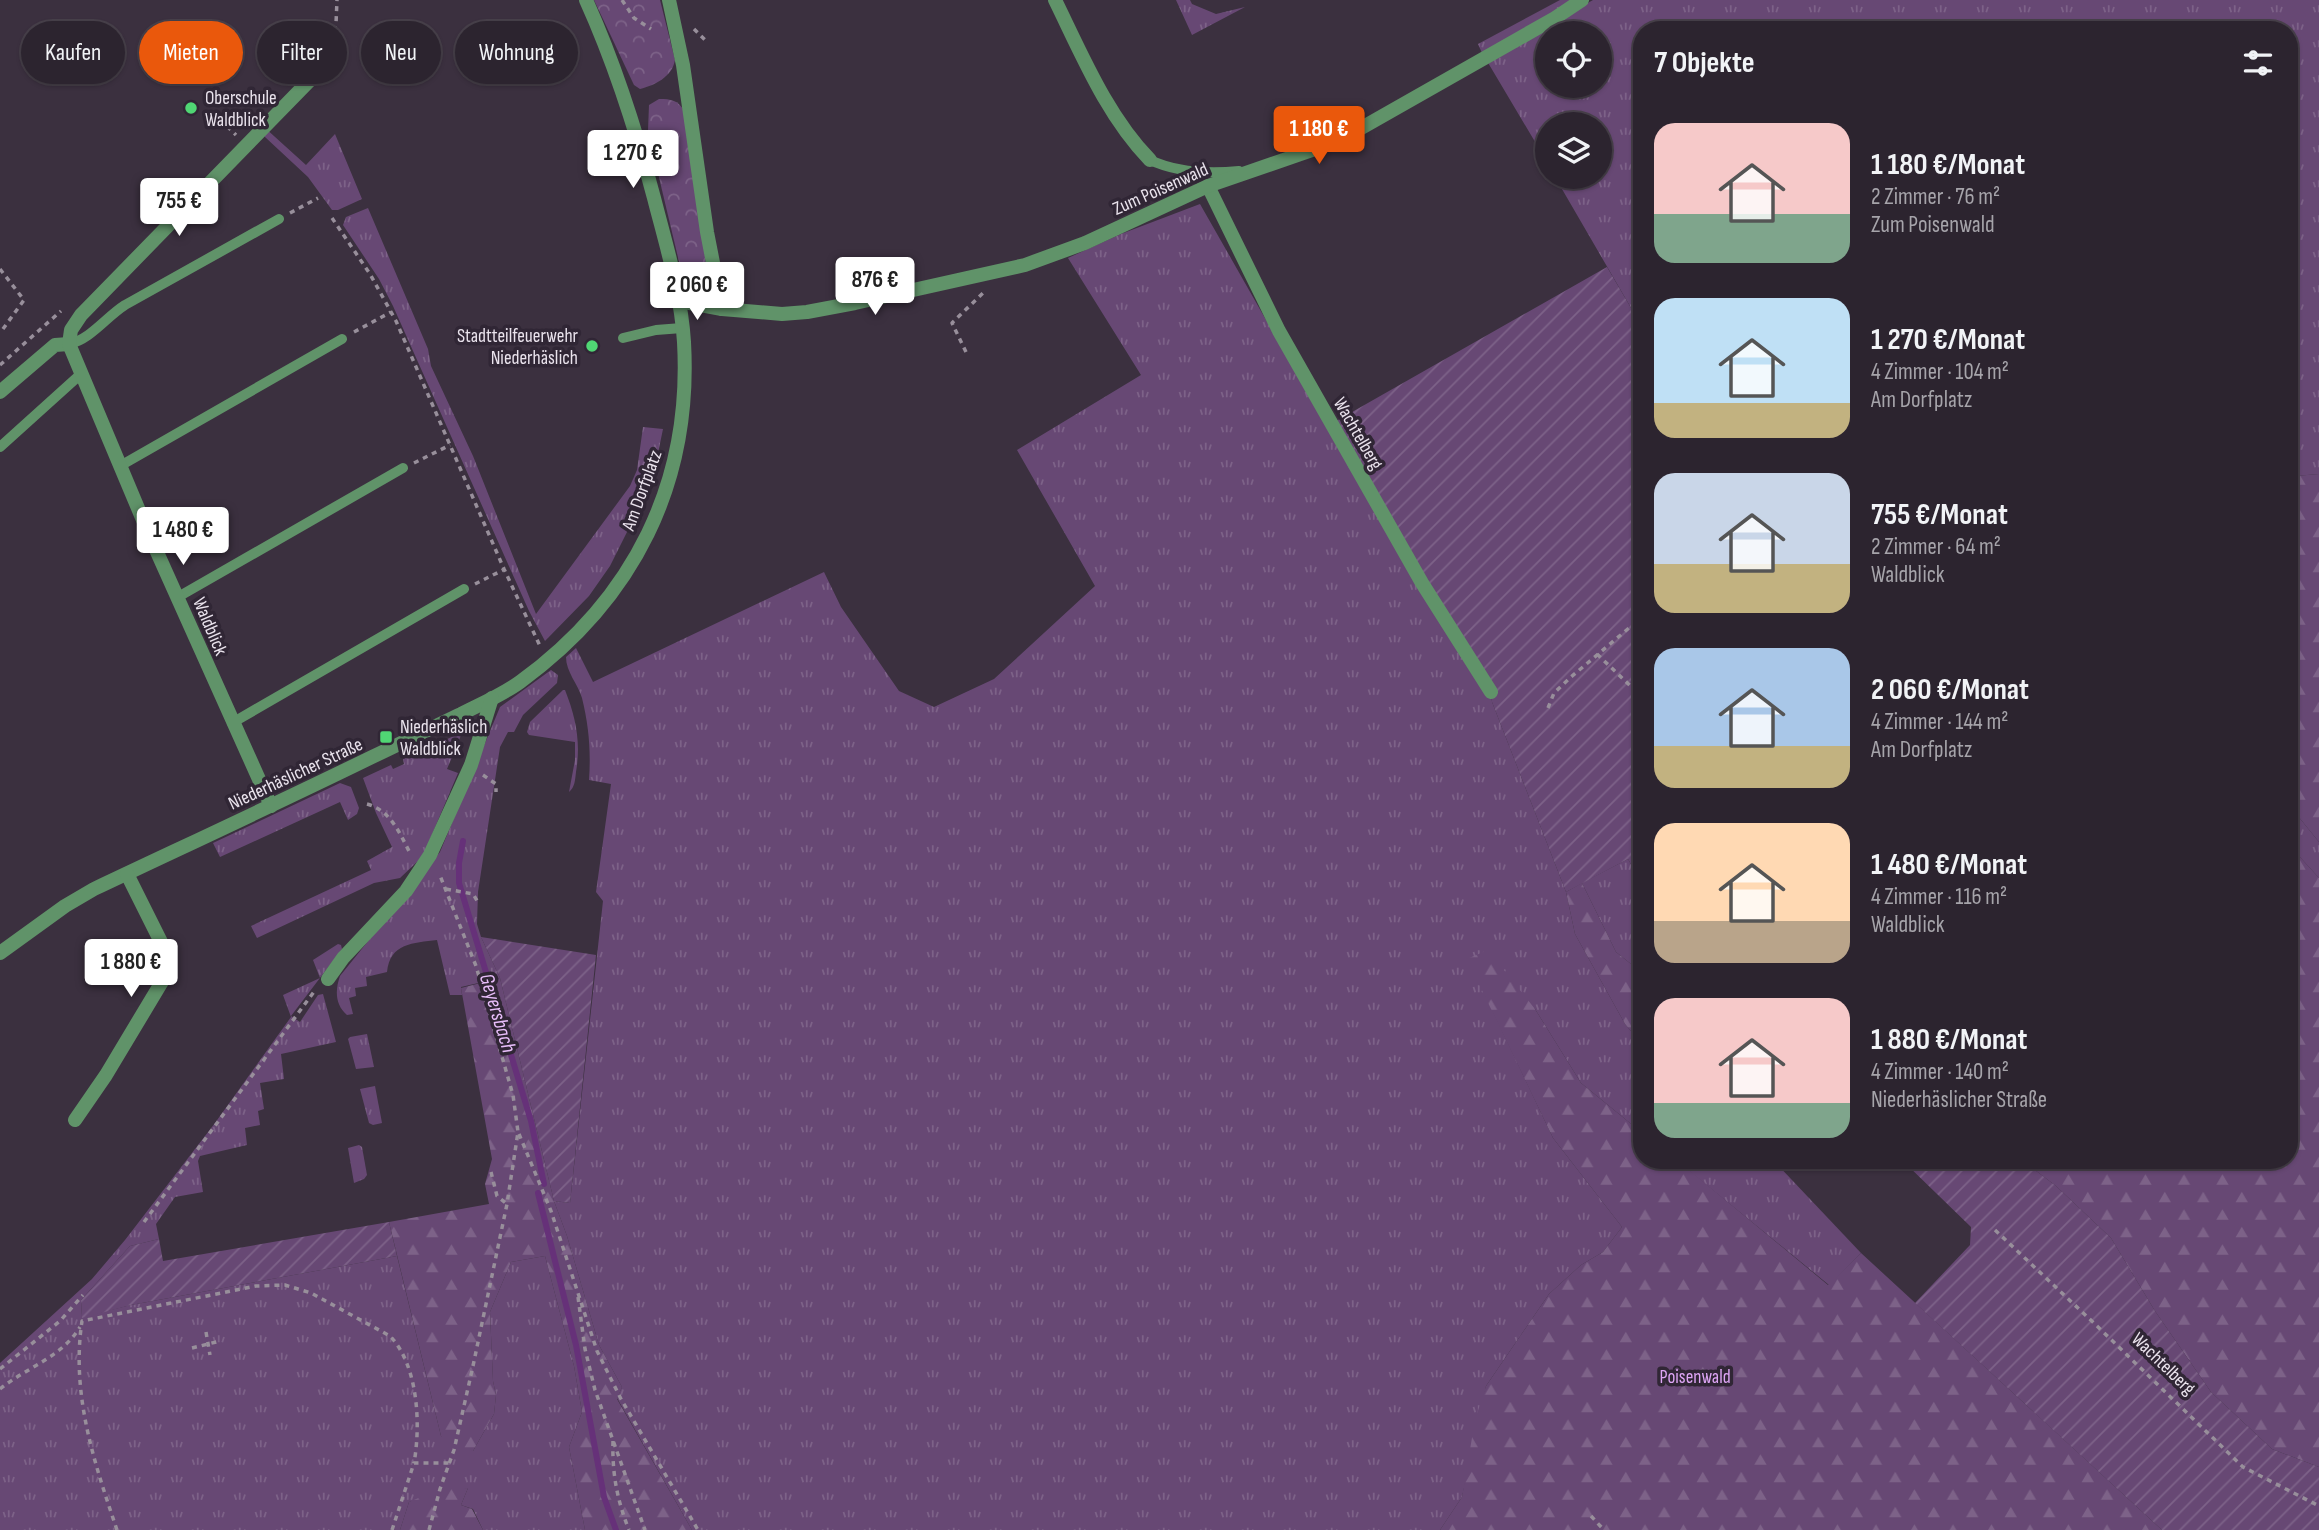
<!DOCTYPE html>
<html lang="de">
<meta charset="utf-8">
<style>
body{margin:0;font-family:"Sofia Sans Condensed",sans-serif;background:#342c37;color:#f1f3f6;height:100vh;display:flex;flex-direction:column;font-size:26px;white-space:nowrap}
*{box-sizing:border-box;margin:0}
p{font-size:23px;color:#a6a4aa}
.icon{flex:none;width:38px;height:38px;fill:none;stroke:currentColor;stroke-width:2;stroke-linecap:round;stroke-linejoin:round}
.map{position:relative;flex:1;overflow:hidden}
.side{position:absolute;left:1633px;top:21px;width:665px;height:1148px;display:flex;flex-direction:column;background:#2c242f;border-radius:28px;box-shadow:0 2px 5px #0004,0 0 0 2px #48414b}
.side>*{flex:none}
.hud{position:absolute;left:21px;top:21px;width:665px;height:63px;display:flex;gap:14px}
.buttons{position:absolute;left:1535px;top:21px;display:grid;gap:14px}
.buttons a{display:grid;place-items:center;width:77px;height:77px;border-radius:50%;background:#2c242f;box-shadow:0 2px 5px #0004,0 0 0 2px #48414b;font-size:35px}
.price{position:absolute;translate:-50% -60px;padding:0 16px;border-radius:7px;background:#fff;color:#222;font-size:23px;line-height:46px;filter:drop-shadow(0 2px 4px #0008)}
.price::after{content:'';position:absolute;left:50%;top:42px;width:21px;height:16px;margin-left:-10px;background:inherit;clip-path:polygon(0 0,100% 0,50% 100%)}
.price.current{background:#ea580c;color:#fff}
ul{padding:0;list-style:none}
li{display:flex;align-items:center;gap:21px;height:175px;padding:0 21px}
li span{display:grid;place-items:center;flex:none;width:196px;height:140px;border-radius:21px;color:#555}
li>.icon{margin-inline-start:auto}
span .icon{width:84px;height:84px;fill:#fffc;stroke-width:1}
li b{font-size:30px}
h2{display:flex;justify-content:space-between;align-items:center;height:84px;padding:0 21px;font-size:30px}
.pill{padding:0 24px;border-radius:32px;background:#2c242f;box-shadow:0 2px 5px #0004,0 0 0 2px #48414b;font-size:24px;line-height:63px}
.pill.current{background:#ea580c;color:#fff}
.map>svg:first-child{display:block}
.grass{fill:url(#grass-tufts);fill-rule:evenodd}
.forest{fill:url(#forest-firs)}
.park{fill:url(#park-crowns)}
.garden{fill:url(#garden-furrows)}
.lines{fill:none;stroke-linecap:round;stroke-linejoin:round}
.stream{stroke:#663179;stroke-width:6}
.path{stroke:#988f9b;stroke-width:3.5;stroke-dasharray:5 5;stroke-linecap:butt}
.service{stroke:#609369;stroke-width:10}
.minor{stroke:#609369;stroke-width:14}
.poi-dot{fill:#50d674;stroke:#302635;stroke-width:2.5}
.labels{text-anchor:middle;stroke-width:7;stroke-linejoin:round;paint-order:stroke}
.poi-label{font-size:19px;fill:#eae3ed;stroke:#302635;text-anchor:start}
.street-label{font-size:19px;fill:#eae3ed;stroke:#302635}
.park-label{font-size:19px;fill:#dea5f5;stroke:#302635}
.water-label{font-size:21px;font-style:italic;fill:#e7bdf9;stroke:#302635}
</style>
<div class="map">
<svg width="2319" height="1530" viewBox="0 0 2319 1530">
<defs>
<pattern id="grass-tufts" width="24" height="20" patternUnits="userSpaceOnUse" patternTransform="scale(1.75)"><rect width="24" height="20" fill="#674874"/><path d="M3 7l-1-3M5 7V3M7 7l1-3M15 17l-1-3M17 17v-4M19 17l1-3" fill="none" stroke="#7d6288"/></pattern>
<pattern id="forest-firs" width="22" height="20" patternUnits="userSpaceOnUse" patternTransform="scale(1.75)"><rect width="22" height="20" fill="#674874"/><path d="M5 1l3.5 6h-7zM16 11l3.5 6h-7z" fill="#7d6288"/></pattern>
<pattern id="park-crowns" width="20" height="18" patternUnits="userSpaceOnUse" patternTransform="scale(1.75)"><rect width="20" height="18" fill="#674874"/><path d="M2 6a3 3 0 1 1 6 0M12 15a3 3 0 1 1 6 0" fill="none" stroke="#7d6288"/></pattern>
<pattern id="garden-furrows" width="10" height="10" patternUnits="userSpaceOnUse" patternTransform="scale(1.75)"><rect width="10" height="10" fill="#674874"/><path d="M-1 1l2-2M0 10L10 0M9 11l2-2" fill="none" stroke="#7d6288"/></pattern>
</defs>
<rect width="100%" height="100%" fill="#3b303f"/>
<g class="grass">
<polygon points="1176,0 1190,0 1192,4 1216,14 1245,7 1192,35"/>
<polygon points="1560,0 1576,0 1482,53 1478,44"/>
<path d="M1593,0H2319V474L2295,476L2289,482V30H1642L1641,325L1555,177H1600V124H1547V162L1487,61ZM1547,33H1600V86H1547Z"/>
<polygon points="264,127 306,165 335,134 362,199 338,210 332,210 308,177 265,137 263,134"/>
<path d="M1200,204L1327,427L1491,692L1492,702L1566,892L1575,934L1625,1024L1641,1043V1132L1581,1083L1535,1009L1468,959L1553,1138L1622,1227L1603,1252L1581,1265L1549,1294L1486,1386L1462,1497L1440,1530H692L617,1398L622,1387L599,1345L567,1236L554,1201L570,1203L603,901L596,892L611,784L589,780C591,752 589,726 582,698C578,684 566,672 566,657L576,648L593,682L824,572L841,607L899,691L934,707L994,679L1095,586L1017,450L1141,375L1068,258L1121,234Z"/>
<polygon points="368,208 428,349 431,366 473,456 536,614 630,486 637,470 643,427 663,429 652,482 610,566 589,596 545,641 529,611 393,306 379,279 343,225 346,217"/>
<path d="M551,670L558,675L557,683L523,715L514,732H508L500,747L478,892L477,924L481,937L500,978L461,987L462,995H450L437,940C413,943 390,943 387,972L366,977L367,986L355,988L356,996L349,998L353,1014L347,1015C335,1005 335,990 340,976L440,852L500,707Z"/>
<path d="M563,690H565C576,718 581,742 576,772C575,780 575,787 569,792L575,760V742L529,735L527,732L530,722Z"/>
<polygon points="469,722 476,727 474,736 462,733 447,769 458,773 425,851 418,861 400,878 374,883 257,938 251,926 371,870 367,861 392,847 376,813 363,778 391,765 393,769 404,764 403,759 454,736 451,730"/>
<polygon points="340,783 351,787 359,808 357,814 348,820 340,802 220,857 213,843"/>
<polygon points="2289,805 2319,842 2319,878 2289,845"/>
<polygon points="1628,859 1641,882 1641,972 1616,952 1582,883"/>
<polygon points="338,944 341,945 342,949 291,1016 300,1022 318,995 323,994 336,1042 281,1054 284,1079 260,1083 264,1109 258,1111 260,1125 245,1128 247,1145 200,1156 198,1161 203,1192 175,1197 156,1224 159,1239 130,1246 81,1300 82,1317 131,1305 397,1256 441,1436 473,1451 494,1414 496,1395 493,1381 490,1312 511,1262 545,1256 574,1366 582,1412 569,1447 585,1530 483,1530 473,1509 461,1505 468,1488 409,1502 400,1530 0,1530 0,1363 92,1279 125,1240 215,1123 291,1017 283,995 320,978 313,960"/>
<polygon points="367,1034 374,1067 356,1069 348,1039 350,1037"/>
<polygon points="375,1086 382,1123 373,1125 369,1123 360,1089"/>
<polygon points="359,1145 362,1147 367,1175 364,1179 354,1183 348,1148"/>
<polygon points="1676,1160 1773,1160 1861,1253 1829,1285"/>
</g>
<g class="forest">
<polygon points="2319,474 2319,842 2289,805 2289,482 2295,476"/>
<polygon points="2289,845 2319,878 2319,1467 2272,1449 2211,1392 2155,1311 2111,1238 2056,1186 2022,1160 2289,1160"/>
<polygon points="1582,883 1616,952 1641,972 1641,1043 1625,1024 1575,934 1566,892"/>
<polygon points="1488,950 1535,1009 1581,1083 1641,1132 1642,1160 1677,1160 1828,1285 1861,1253 2162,1530 1440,1530 1462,1497 1475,1420 1486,1386 1549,1294 1581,1265 1603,1252 1622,1227 1553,1138 1467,959"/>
<polygon points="500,978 554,1201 567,1236 599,1345 622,1387 617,1399 692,1530 585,1530 569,1447 582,1412 574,1366 545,1256 511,1262 490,1312 493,1381 496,1395 494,1414 473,1451 454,1450 441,1436 389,1222 489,1204 485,1184 492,1159 461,988"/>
<polygon points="468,1488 461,1505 472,1509 483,1530 400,1530 409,1502 440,1489"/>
</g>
<g class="park">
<path d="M594,0H660L675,60C672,77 655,85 640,89L634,85Z"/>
<path d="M659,99C671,99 678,100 684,111L707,269L705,277L687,282L681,270L648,131L649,105Z"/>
</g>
<g class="garden">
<polygon points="1607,267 1641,325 1641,882 1628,859 1566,892 1492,702 1491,692 1331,424"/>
<polygon points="481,937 596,955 570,1203 554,1201 500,978"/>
<polygon points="1902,1160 2022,1160 2056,1186 2111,1238 2155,1311 2211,1392 2272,1449 2319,1467 2319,1530 2162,1530 1915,1303 1970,1245 1971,1227"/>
<polygon points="389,1222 397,1256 131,1305 82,1318 81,1300 130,1246 159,1239 163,1261"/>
</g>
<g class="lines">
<g class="stream">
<polyline points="463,841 459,863 459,883 531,1121 544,1184"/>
<polyline points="538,1193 576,1345 604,1497 616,1530"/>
</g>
<g class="path">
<polyline points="622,0 634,18 651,29"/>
<polyline points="694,29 707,42"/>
<polyline points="319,68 336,24 337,0"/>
<polyline points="213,112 236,135"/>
<polyline points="290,213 318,198"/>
<polyline points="332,218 370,274 396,321 504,569 540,646"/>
<polyline points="0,269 24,300 0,333"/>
<polyline points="354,332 391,312"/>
<polyline points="966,352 952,323 985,291"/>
<polyline points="0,365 61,311"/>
<polyline points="414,463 450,445"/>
<polyline points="475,584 503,570"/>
<polyline points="1597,654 1642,697"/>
<polyline points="1548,708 1554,693 1571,677 1642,617"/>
<polyline points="483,775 496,784 496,792"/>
<path d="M367,804C391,811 399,832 410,853"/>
<polyline points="446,889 473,894 479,904"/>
<polyline points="519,1134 551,1211 597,1351 621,1399 698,1530"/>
<polyline points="491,1172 497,1196 507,1204"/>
<polyline points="144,1222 316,989"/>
<polyline points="1995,1230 2097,1326 2243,1467 2319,1506"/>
<polyline points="578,1297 585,1349 595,1390 645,1530"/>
<polyline points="206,1332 210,1355"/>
<polyline points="192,1348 220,1341"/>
<polyline points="0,1369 60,1321 83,1295"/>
<path d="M0,1389C27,1367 61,1358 80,1327"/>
<path d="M613,1441C612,1473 617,1500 629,1530"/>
<polyline points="1591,1516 1604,1530"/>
<path d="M117,1530C94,1462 71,1394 82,1321L256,1286L285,1285L311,1293L390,1336C418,1365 421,1424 414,1463"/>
<polyline points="392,1530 414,1463 450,1463"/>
<polyline points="429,1530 440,1489 454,1450 473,1366 507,1204 518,1132 513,1095 476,966 439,873"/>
</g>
<g class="service">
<path d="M1150,160C1178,173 1208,174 1239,171"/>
<polyline points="623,338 656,330 682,328"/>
<path d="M69,344C91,339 106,317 125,305L279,219"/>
<polyline points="0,447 82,373"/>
<polyline points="120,466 342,339"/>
<polyline points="178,597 403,468"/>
<polyline points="232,723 464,589"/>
</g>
<g class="minor">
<polyline points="669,0 683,65 707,232 722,309"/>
<path d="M1055,0C1082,55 1107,116 1150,160"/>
<polyline points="1208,186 1279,331 1422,583 1491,692"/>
<polyline points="679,301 722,309 782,314 807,312 855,303 1025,265 1085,243 1208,186 1321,147 1349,135 1555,18 1582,0"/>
<polyline points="0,392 55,345 69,344"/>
<polyline points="271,806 148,532 69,344 71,330 81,315 310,80"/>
<path d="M0,953L65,906L94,889C187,845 280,802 372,757C402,743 431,728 461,714C481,704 502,695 520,682C634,599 692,483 684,342C681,293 666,245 654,198C636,130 615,64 586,0"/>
<polyline points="328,979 343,958 406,891 430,855 471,765 492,698"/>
<polyline points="75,1120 106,1075 163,980 168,962 164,948 127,874"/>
</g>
</g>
<g class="poi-dot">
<circle cx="191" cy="108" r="7"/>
<circle cx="592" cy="346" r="7"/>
<rect x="379" y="730" width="14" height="14" rx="3.5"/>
</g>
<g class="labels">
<g class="poi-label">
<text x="205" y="104">Oberschule<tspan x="205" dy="22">Waldblick</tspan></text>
<text x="578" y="342" text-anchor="end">Stadtteilfeuerwehr<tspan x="578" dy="22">Niederhäslich</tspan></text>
<text x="400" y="733">Niederhäslich<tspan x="400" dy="22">Waldblick</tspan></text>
</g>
<g class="street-label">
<text transform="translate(1160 188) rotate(-24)" y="7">Zum Poisenwald</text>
<text transform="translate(1359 433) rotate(60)" y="7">Wachtelberg</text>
<text transform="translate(641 490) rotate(-70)" y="7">Am Dorfplatz</text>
<text transform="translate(211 626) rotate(67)" y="7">Waldblick</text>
<text transform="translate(295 773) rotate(-25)" y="7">Niederhäslicher Straße</text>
<text transform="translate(2164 1363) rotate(44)" y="7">Wachtelberg</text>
</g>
<g class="park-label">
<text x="1695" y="1383">Poisenwald</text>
</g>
<g class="water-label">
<text transform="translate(498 1013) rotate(73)" y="7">Geyersbach</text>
</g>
</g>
</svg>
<div class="buttons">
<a><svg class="icon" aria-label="locate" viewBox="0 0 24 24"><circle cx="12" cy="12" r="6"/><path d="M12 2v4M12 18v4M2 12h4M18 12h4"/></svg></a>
<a><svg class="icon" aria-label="layers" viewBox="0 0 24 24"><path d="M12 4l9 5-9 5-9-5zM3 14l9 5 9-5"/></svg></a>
</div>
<b class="price current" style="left:1319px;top:166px">1 180 €</b>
<b class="price" style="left:633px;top:190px">1 270 €</b>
<b class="price" style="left:179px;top:238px">755 €</b>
<b class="price" style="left:875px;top:317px">876 €</b>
<b class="price" style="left:697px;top:322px">2 060 €</b>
<b class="price" style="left:183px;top:567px">1 480 €</b>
<b class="price" style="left:131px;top:999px">1 880 €</b>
<div class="hud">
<a class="pill">Kaufen</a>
<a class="pill current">Mieten</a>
<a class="pill">Filter</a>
<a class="pill">Neu</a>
<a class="pill">Wohnung</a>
</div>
<section class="side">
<h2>7 Objekte<svg class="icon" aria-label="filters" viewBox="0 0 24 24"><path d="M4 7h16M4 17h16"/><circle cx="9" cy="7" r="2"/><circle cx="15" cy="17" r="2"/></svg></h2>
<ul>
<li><span style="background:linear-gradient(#f6c9c9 65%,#7fa58c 0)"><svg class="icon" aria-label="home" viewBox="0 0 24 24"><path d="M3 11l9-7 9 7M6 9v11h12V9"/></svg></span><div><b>1 180 €/Monat</b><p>2 Zimmer · 76 m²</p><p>Zum Poisenwald</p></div></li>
<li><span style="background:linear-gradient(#bfe0f5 75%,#c2b280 0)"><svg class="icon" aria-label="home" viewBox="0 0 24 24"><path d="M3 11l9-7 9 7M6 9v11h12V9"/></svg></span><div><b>1 270 €/Monat</b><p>4 Zimmer · 104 m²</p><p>Am Dorfplatz</p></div></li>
<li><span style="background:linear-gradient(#c9d6e8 65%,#c2b280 0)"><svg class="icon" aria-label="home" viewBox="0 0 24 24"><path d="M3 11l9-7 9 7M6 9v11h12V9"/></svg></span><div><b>755 €/Monat</b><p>2 Zimmer · 64 m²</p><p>Waldblick</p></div></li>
<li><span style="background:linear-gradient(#a9c7e8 70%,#c2b280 0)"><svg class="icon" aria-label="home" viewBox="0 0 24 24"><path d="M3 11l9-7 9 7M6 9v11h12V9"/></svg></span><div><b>2 060 €/Monat</b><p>4 Zimmer · 144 m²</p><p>Am Dorfplatz</p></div></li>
<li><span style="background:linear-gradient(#ffd9b3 70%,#b9a48a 0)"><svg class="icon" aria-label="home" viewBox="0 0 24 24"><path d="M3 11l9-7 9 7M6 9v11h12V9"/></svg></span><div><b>1 480 €/Monat</b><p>4 Zimmer · 116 m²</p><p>Waldblick</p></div></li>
<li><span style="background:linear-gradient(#f6c9c9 75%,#7fa58c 0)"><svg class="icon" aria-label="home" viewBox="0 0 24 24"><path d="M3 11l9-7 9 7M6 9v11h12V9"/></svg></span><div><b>1 880 €/Monat</b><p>4 Zimmer · 140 m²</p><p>Niederhäslicher Straße</p></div></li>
</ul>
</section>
</div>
